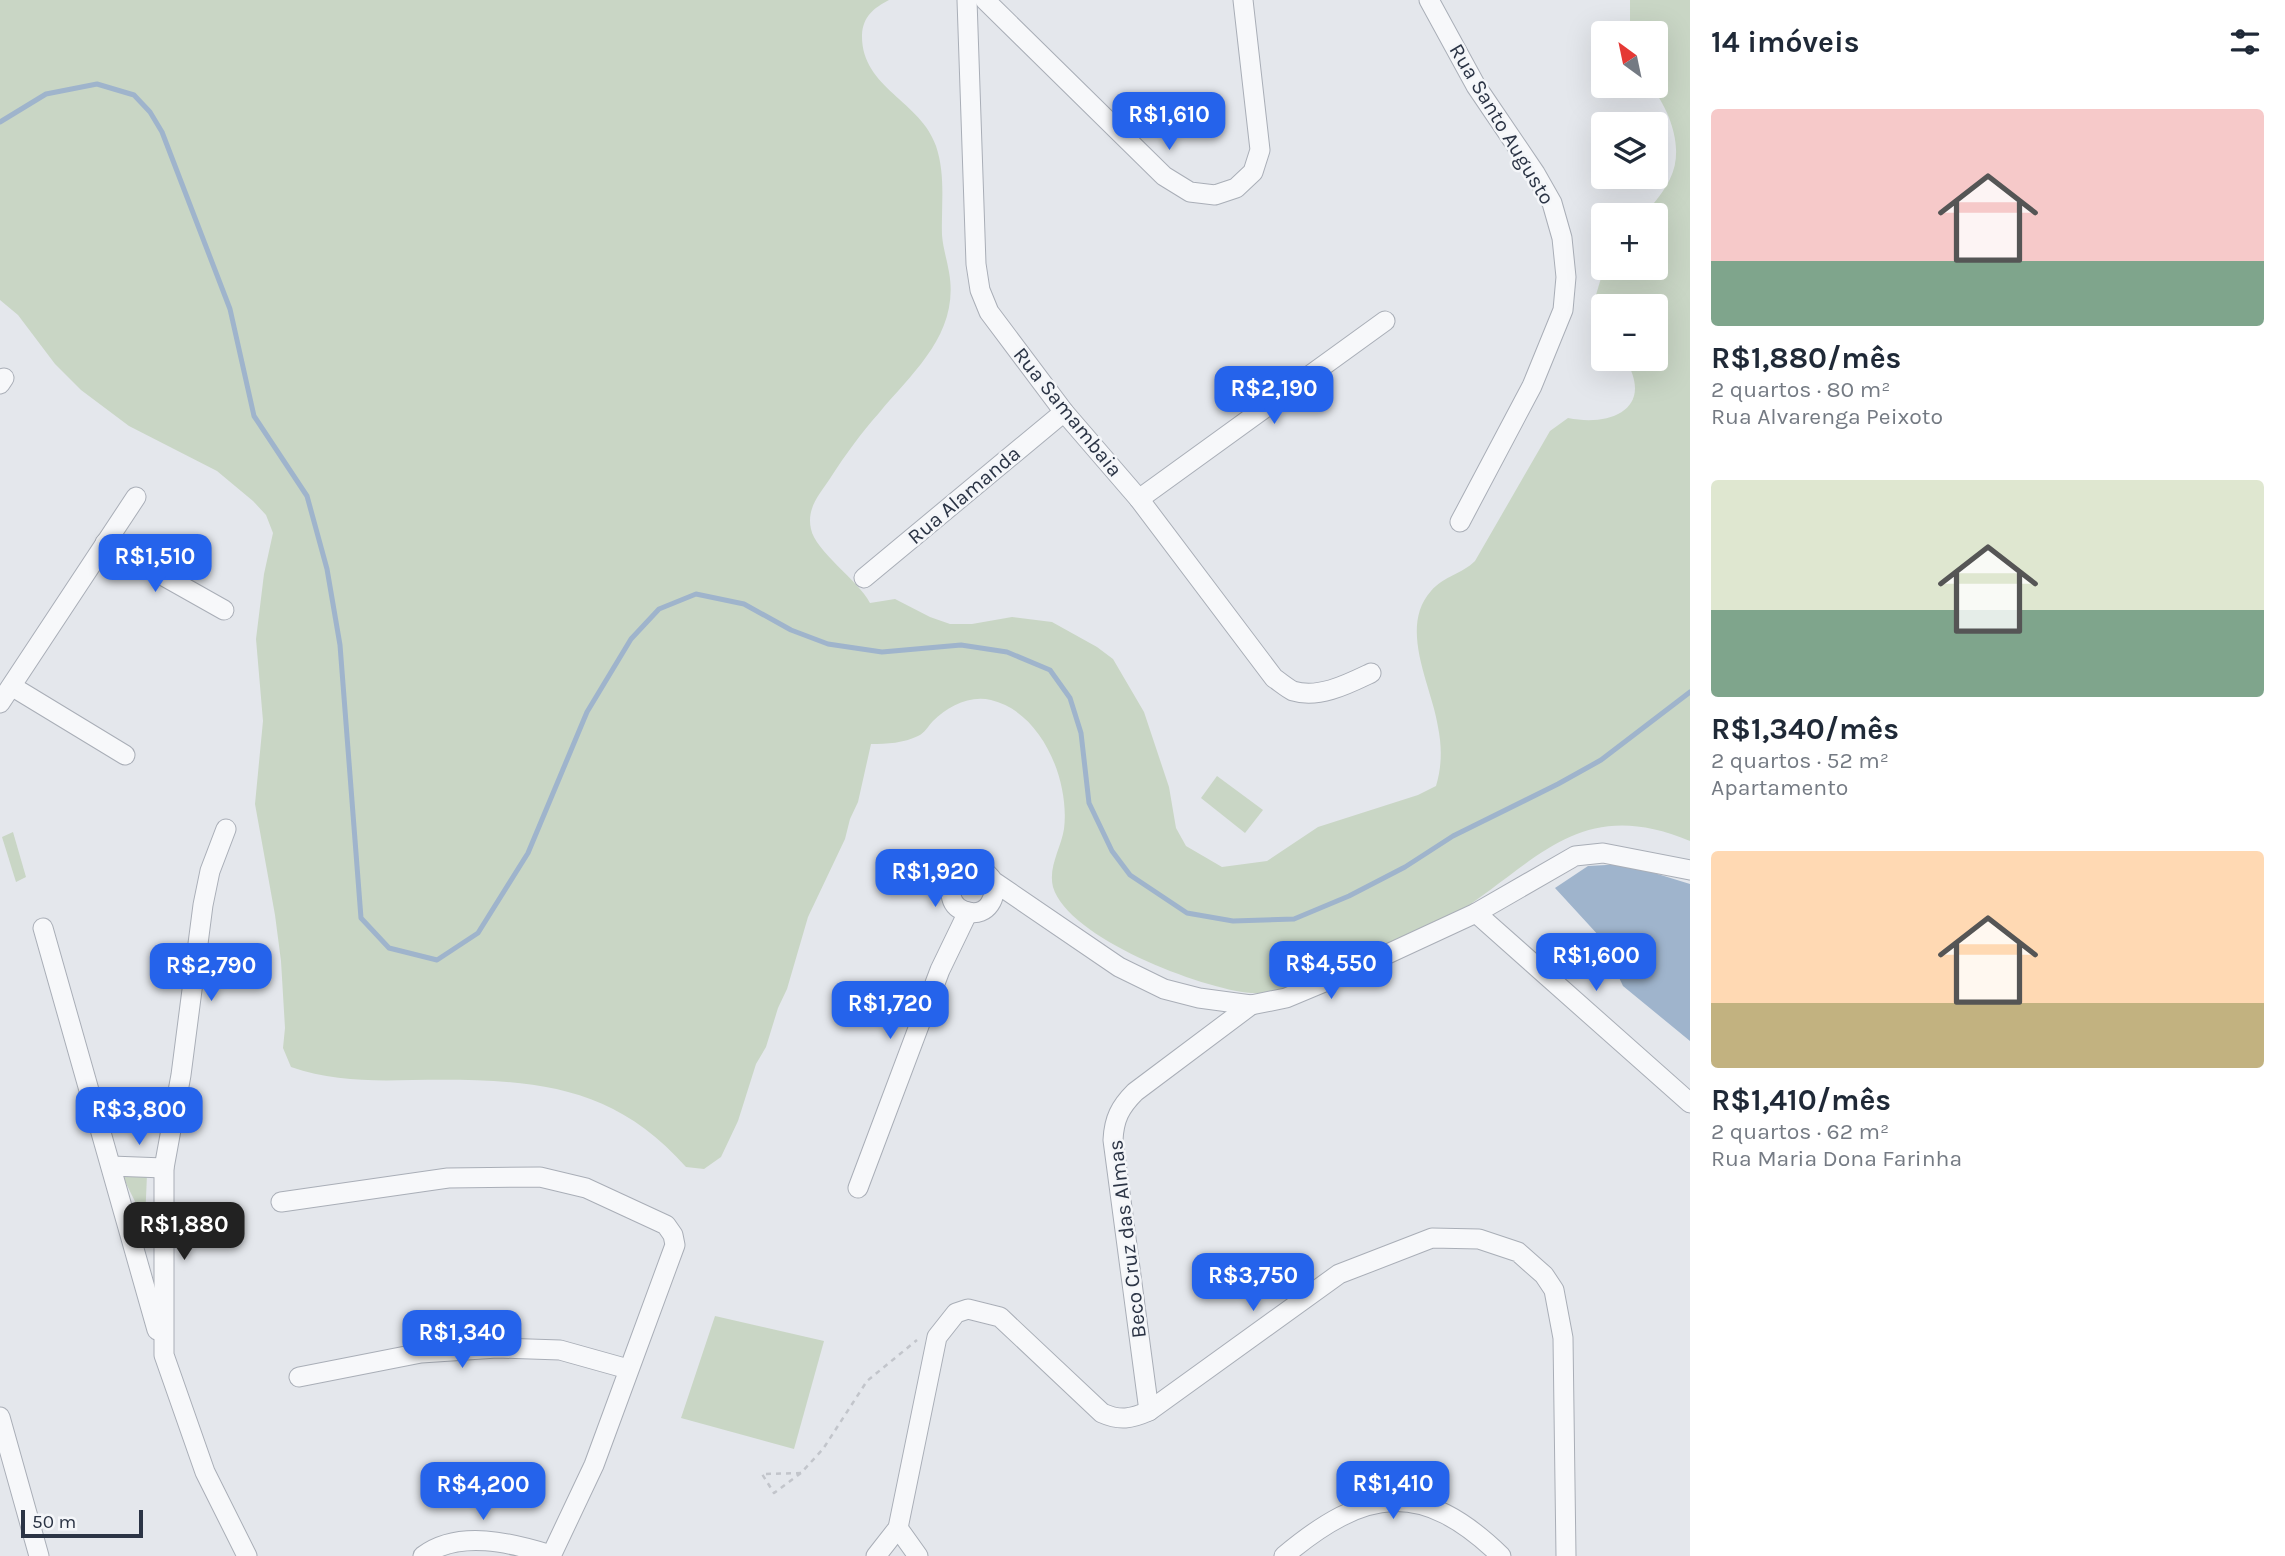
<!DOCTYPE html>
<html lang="pt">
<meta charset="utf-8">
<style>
body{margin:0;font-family:Karla,sans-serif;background:#f2f2f3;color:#1f2937;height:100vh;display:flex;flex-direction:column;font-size:26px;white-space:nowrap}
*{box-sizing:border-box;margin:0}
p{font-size:23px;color:#747a83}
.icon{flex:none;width:38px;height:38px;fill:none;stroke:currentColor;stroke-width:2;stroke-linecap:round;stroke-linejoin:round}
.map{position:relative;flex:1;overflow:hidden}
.panel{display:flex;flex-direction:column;background:#fff;width:595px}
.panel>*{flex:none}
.needle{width:46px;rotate:327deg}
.tools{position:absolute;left:1591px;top:21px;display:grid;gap:14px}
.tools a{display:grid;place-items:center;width:77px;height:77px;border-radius:7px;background:#fff;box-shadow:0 7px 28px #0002;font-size:35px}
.scale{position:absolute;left:21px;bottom:18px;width:122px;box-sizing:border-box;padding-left:7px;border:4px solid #2b3445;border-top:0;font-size:19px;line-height:24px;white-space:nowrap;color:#2b3445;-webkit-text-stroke:5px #f4f6f9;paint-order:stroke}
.price{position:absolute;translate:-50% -60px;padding:0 16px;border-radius:14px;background:#2563eb;color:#fff;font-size:23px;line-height:46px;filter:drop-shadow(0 2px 4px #0008)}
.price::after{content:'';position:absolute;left:50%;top:42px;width:21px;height:16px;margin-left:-10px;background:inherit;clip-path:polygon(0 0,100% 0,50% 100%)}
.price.selected{background:#222;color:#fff}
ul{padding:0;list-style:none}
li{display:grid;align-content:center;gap:14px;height:371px;padding:0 21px}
li span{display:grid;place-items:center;height:217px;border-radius:7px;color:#555}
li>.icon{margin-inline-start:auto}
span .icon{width:126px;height:126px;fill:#fffc;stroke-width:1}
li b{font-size:30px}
h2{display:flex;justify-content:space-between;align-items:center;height:84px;padding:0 21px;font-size:30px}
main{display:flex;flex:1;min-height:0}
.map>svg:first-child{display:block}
.green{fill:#c9d6c5}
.water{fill:#9fb4cc}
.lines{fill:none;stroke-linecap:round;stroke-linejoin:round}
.stream{stroke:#9fb4cc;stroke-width:5}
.minor-casing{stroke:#a9aeb7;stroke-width:21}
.path{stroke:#c2c5cb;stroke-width:2.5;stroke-dasharray:5 5;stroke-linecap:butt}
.minor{stroke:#f7f8fa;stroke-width:19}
.labels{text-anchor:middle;stroke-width:5;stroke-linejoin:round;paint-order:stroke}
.street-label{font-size:21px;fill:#2b3445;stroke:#f4f6f9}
</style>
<main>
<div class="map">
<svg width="1690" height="1556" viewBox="0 0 1690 1556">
<rect width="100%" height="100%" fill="#e4e7ec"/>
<g class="green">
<path d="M0,0H889C874,8 863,16 862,35C861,88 921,101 936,146C946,176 941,205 942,235C943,248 947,260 949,272C960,333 914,371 879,413C861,433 846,454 831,477C821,493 806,507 811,529C815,551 858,580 870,603L895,599L930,617L950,624H972L1012,617L1052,622L1097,647L1113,659L1144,712L1169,787L1176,828L1186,846L1222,867L1267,861L1318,827L1418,795L1436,786C1442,766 1442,747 1438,727C1432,686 1398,628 1431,591C1444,576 1462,574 1475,561L1550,431L1568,418C1612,427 1655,408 1625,359H1656V306H1603V332L1596,325L1593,305L1604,268H1656V215H1644C1653,204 1664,192 1670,179C1685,149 1670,111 1651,86H1656V33H1630V0H1690V841C1578,794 1536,864 1451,917C1418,937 1378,950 1343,966C1316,978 1280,995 1251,993C1202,989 1068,938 1053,887C1048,867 1061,848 1064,829C1070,781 1042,712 991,700C970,695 948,706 933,721C928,726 925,733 918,736C904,743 887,744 871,744L858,802L850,819L845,839L808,917L787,989L778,1008L766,1047L756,1064L738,1121L721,1157L704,1169L686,1167C609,1079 521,1079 412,1080C371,1081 331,1081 291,1067L283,1048L285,1028L281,961L275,915L255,804L263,721L256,639L264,574L273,533L266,515L253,501L217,471L129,426L81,390L55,364L18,315L0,300Z"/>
<polygon points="1217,776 1263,810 1245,833 1201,798"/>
<polygon points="13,832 26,877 16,882 2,837"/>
<polygon points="125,1173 147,1174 145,1222 123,1177"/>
<polygon points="715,1316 824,1341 794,1449 681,1418"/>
</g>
<polygon class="water" points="1625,864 1690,884 1690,1041 1623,986 1600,937 1555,888 1588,866"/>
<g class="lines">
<polyline class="stream" points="0,122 46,94 97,84 134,95 150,112 162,132 230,309 254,416 307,496 327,569 340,645 361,918 389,948 437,960 478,933 528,853 587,712 631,639 659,609 696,594 744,604 791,630 828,644 882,652 961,645 1007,652 1050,670 1070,698 1081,733 1089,803 1112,851 1130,875 1187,913 1233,921 1294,919 1349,896 1405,867 1453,836 1558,784 1601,760 1690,692"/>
<g class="minor-casing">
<g id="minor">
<path d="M967,0L976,264L980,290L989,312L1064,412L1139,499L1274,678C1280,682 1287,688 1293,691C1319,699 1348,684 1371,673"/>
<polyline points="985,0 1164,176 1190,192 1215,195 1236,188 1253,172 1260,150 1243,0"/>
<polyline points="1429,0 1476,86 1535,173 1552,203 1562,238 1566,277 1563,310 1532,386 1460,522"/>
<polyline points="0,384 4,378"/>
<polyline points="1139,499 1385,321"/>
<polyline points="105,543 224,610"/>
<polyline points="864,578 1064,412"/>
<polyline points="13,687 125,755"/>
<polyline points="0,703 136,497"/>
<polyline points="226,829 210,871 203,905 181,1075 164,1168 164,1355 205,1472 247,1556"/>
<path d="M993,881C998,897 987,917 968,912C929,903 966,842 993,881L1119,967L1164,989L1199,998L1251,1005L1286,998L1353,970L1476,913L1575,856L1603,853L1690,870"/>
<polyline points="1476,913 1690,1103"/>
<polyline points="43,928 157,1330"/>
<polyline points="111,1166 164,1168"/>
<polyline points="858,1188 940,970 968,912"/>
<polyline points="281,1202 448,1178 540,1177 586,1188 666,1225 673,1235 675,1245 594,1465 551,1556"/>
<polyline points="299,1377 421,1353 497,1348 560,1350 628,1369"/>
<path d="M1149,1411L1113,1140C1114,1119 1120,1107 1135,1092L1251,1005"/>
<polyline points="0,1417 39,1556"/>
<polyline points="898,1528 918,1556"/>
<path d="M423,1556C459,1529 512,1543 551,1555"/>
<path d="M876,1556L898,1528L937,1337L956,1313L968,1309L1000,1317L1102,1413C1120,1421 1131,1419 1149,1411L1339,1274L1432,1238L1479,1239L1518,1252L1544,1275L1554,1290L1563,1338L1566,1556"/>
<path d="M1284,1556C1365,1488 1422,1479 1501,1556"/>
</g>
</g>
<polyline class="path" points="801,1473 762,1474 774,1493 801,1473 823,1449 867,1381 917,1340"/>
<use href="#minor" class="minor"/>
</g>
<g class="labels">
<g class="street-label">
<text transform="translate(1502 124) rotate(59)" y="7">Rua Santo Augusto</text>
<text transform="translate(1068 412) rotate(51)" y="7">Rua Samambaia</text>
<text transform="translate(964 495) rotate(-40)" y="7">Rua Alamanda</text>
<text transform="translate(1127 1239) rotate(-97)" y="7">Beco Cruz das Almas</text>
</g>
</g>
</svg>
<div class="tools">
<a><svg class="needle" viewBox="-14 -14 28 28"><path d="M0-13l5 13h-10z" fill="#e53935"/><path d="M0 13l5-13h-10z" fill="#747a83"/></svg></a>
<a><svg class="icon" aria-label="layers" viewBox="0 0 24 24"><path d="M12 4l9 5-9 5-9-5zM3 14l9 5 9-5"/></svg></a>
<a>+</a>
<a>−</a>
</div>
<div class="scale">50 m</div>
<b class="price" style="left:1169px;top:152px">R$1,610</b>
<b class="price" style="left:1274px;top:426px">R$2,190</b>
<b class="price" style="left:155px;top:594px">R$1,510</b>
<b class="price" style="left:935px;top:909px">R$1,920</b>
<b class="price" style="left:1596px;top:993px">R$1,600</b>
<b class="price" style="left:1331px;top:1001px">R$4,550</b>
<b class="price" style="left:211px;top:1003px">R$2,790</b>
<b class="price" style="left:890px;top:1041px">R$1,720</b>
<b class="price" style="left:139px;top:1147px">R$3,800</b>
<b class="price selected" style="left:184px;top:1262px">R$1,880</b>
<b class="price" style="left:1253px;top:1313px">R$3,750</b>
<b class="price" style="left:462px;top:1370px">R$1,340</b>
<b class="price" style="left:1393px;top:1521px">R$1,410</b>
<b class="price" style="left:483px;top:1522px">R$4,200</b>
</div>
<section class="panel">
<h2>14 imóveis<svg class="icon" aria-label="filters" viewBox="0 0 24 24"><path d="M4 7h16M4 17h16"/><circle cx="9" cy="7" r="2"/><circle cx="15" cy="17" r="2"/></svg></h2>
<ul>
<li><span style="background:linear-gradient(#f6c9c9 70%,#7fa58c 0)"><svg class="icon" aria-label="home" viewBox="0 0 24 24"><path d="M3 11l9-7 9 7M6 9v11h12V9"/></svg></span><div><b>R$1,880/mês</b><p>2 quartos · 80 m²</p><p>Rua Alvarenga Peixoto</p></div></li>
<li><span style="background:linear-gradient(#dfe7d0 60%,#7fa58c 0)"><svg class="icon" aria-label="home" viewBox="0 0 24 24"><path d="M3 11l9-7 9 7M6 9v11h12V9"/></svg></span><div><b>R$1,340/mês</b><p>2 quartos · 52 m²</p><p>Apartamento</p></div></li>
<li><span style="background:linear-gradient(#ffd9b3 70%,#c2b280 0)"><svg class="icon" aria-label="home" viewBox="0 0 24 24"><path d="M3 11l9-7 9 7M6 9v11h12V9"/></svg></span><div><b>R$1,410/mês</b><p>2 quartos · 62 m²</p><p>Rua Maria Dona Farinha</p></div></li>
</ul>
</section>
</main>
